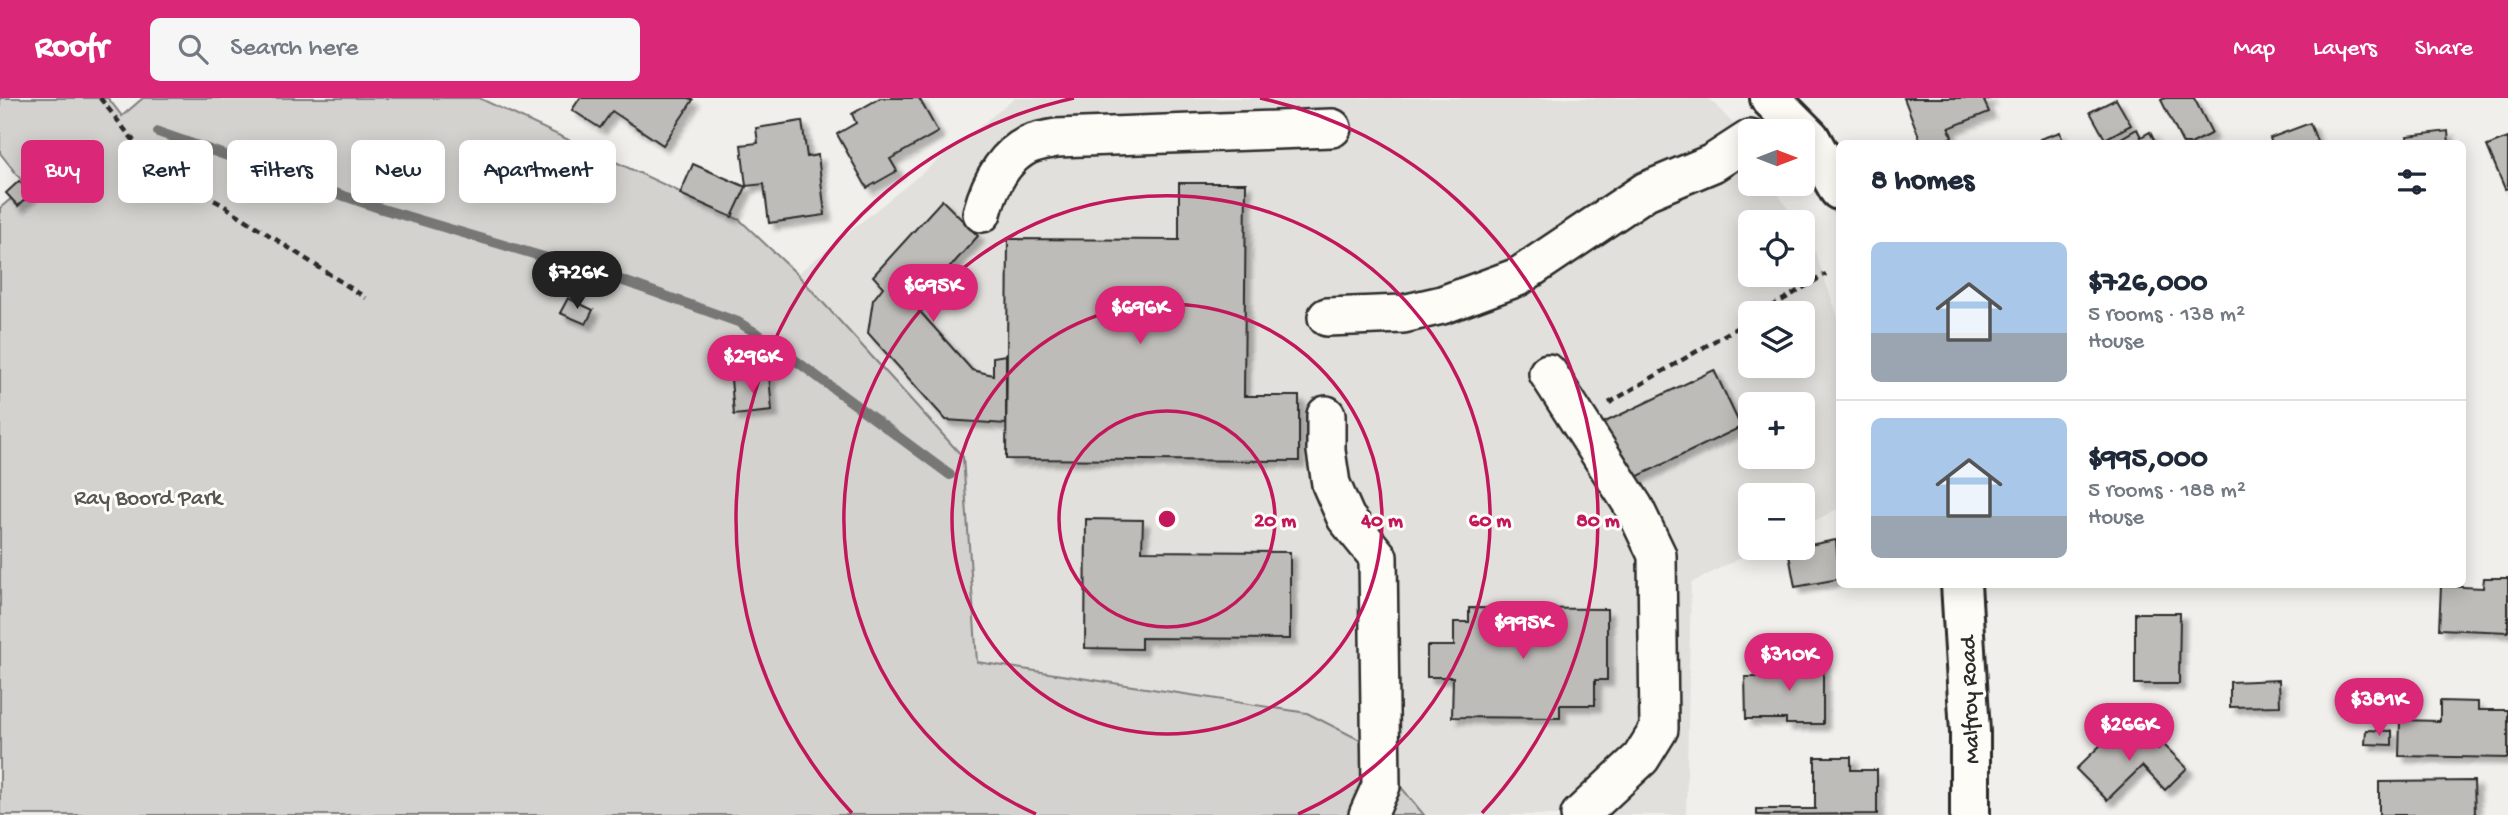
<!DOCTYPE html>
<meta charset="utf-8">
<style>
body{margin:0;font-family:"Gochi Hand",sans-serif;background:#f6f6f7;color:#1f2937;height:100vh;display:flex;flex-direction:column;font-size:26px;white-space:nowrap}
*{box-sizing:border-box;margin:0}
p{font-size:23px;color:#747a83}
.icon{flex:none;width:38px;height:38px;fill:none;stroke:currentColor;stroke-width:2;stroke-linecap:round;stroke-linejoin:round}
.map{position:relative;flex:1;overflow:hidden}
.sheet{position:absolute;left:1836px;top:42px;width:630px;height:448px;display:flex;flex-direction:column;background:#fff;border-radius:10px;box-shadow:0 4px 18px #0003}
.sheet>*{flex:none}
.top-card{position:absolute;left:21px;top:42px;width:665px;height:63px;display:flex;gap:14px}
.needle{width:46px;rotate:90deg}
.buttons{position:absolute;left:1738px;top:21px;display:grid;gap:14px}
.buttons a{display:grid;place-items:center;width:77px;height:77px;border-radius:10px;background:#fff;box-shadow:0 4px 18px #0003;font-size:35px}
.price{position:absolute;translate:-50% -60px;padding:0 16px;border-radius:24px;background:#db2777;color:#fff;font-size:23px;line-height:46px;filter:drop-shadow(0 2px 4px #0008)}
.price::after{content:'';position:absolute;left:50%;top:42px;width:21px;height:16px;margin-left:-10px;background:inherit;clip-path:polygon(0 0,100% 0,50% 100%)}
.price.on{background:#222;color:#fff}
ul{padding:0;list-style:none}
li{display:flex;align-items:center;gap:21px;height:175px;padding:0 35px}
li+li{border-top:2px solid #e0e1e3}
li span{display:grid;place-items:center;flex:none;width:196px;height:140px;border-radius:10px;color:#555}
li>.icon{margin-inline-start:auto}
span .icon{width:84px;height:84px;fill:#fffc;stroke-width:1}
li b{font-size:30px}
h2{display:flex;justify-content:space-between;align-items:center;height:84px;padding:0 35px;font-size:30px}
.pill{padding:0 24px;border-radius:10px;background:#fff;box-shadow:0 4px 18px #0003;font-size:24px;line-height:63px}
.pill.on{background:#db2777;color:#fff}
header{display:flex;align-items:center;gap:42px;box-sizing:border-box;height:98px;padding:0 35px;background:#db2777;color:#fff}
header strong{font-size:33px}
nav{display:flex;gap:38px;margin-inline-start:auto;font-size:24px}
.search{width:490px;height:63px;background:#f6f6f7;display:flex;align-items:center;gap:18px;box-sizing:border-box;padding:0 24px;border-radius:10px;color:#747a83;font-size:26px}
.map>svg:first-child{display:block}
.built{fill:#e1e0dc;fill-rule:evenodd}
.green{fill:#d3d2cf;stroke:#7f7e7d;stroke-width:2}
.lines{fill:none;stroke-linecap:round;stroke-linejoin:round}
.stream{stroke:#777775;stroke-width:10}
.building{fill:#bdbcb8;stroke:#2b2b2b;stroke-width:2;filter:url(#shadow)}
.minor-casing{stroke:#2b2b2b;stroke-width:42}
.major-casing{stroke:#2b2b2b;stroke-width:44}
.path{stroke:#2b2b2b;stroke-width:4.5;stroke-dasharray:7 5;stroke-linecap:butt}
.minor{stroke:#fdfcf7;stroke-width:37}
.major{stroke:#fdfcf7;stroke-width:38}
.ring{fill:none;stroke:#c2185b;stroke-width:3.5}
.labels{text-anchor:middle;stroke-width:6;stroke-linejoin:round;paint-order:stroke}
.park-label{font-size:23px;fill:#555554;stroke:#fdfcf7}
.street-label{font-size:23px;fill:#2b2b2b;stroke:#fdfcf7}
.centre{fill:#c2185b;stroke:#fdfcf7;stroke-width:3.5}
.ring-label{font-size:21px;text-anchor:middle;font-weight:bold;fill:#c2185b;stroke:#fdfcf7;stroke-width:6;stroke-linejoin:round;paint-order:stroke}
</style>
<header>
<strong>Roofr</strong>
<div class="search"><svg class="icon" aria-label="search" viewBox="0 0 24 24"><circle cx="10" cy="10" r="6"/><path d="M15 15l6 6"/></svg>Search here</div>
<nav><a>Map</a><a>Layers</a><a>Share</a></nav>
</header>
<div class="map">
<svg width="2508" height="717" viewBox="0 0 2508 717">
<defs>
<filter id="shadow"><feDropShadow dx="6" dy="6" stdDeviation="2" flood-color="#0004"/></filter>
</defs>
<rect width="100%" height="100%" fill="#f0efeb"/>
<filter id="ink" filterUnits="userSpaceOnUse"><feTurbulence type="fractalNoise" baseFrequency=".0143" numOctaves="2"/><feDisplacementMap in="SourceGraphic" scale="14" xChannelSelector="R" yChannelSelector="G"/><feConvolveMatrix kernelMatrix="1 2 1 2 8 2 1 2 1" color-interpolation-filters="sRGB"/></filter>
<g filter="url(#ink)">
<path class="built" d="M1015,0H1709L1737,30L1750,51V86H1772L1796,124H1750V177H1802L1803,134L1815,154L1839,222V410L1803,429L1802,397H1750V450H1760L1691,485L1686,717H1424L1364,644L1307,615L1254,605L1155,592L977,564L963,359L797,176ZM1750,215H1802V268H1750ZM1750,306H1802V359H1750Z"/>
<polygon class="green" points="0,0 108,0 122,18 143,0 479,0 740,122 797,176 963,359 977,564 1307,615 1364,644 1424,717 0,717 0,110 26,88 0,55"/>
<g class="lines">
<polyline class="stream" points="158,34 379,110 618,181 738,224 768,242 950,377"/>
</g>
<g class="building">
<polygon points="580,0 689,0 693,2 663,47 612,13 600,30 572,12"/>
<polygon points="880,0 919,0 938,34 890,61 897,73 867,90 837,36 856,25 852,16"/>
<polygon points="1904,0 1991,0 1984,3 1989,14 1949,30 1952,39 1936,46 1922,46"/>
<polygon points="2165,0 2194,0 2212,35 2191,46 2183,46 2161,2"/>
<polygon points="2116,1 2131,27 2105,41 2090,14"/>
<polygon points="802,23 807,59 818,57 825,117 769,125 764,86 746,88 741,47 758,45 756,30"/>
<polygon points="2310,25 2318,46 2272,46 2270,40"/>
<polygon points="2137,31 2141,39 2150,34 2156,46 2111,46"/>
<polygon points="2448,33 2449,46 2408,46 2407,38"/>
<polygon points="2060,34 2064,46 2041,46 2040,41"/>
<polygon points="2508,40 2508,90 2505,91 2487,48"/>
<polygon points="693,66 746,89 732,119 680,96"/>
<polygon points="19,83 31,96 18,108 6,95"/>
<polygon points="1179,85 1246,85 1244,298 1299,298 1299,363 1006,361 1008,141 1179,142"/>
<polygon points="942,102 978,138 915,208 972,272 993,277 993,259 1006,257 1006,326 946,322 868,235 873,202 883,189 873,178"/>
<polygon points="568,200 593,212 586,226 560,215"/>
<polygon points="1714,272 1741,329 1628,383 1601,326"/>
<polygon points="769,277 772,313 734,317 731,281"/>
<polygon points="1086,421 1143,422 1142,453 1290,454 1290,541 1141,540 1141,551 1085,550"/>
<polygon points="1836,442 1839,481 1795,489 1788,451"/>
<polygon points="2484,480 2508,480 2508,534 2439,531 2441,488 2483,490"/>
<polygon points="1469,510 1607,511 1607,582 1595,582 1595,607 1560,607 1560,620 1452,619 1453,579 1427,579 1427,548 1454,548 1454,524 1469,524"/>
<polygon points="2135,515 2180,515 2179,586 2135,586"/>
<polygon points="1785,559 1823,559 1823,626 1786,626 1786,621 1746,621 1745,579 1785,579"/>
<polygon points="2279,582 2280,608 2230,609 2230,584"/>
<polygon points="2440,603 2478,604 2478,612 2508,612 2508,660 2399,658 2400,622 2440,623"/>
<polygon points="2117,631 2128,641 2138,631 2158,651 2163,646 2187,670 2165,692 2142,668 2107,702 2076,671"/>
<polygon points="2366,632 2392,633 2392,647 2365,646"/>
<polygon points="1815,659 1851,659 1851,672 1877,672 1877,716 1757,717 1757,711 1815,711"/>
<polygon points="2474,683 2475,717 2379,717 2379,684"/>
</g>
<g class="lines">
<g class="minor-casing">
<g id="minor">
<path d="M982,115C989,89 1002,60 1028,47C1037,43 1047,42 1056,40L1332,30"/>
<polyline points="1327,219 1403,216 1442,207 1518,179 1646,93 1713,65 1750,41"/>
<polyline points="1548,275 1634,409 1657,457 1659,631 1641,660 1580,717"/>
<polyline points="1326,317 1326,353 1331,386 1346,420 1378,459 1381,688 1368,717"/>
</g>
</g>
<g class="major-casing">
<g id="major">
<polyline points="1770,0 1810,40 1839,92"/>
<polyline points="1961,486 1970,634 1970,717"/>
</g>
</g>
<g class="path">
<polyline points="100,0 152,66 180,84 223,107 366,200"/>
<polyline points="1761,215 1826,176"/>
<polyline points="1609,305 1750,222"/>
</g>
<use href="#minor" class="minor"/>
<use href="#major" class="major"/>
</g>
</g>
<g class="ring">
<circle cx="1167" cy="421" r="108"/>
<circle cx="1167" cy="421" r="215"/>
<path d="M1036 716A323 323 0 1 1 1298 716"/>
<path d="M852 715A431 431 0 0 1 1074 0M1260 0A431 431 0 0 1 1482 715"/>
</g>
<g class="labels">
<g class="park-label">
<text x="148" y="406">Ray Boord Park</text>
</g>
<g class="street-label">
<text transform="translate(1968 602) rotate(-92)" y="8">Malfroy Road</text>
</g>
</g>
<circle cx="1167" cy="421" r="10" class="centre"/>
<g class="ring-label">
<text x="1275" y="428">20 m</text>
<text x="1382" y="428">40 m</text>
<text x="1490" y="428">60 m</text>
<text x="1598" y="428">80 m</text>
</g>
</svg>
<div class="buttons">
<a><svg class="needle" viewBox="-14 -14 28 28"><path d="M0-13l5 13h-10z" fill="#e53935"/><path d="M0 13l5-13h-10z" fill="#747a83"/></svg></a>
<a><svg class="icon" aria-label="locate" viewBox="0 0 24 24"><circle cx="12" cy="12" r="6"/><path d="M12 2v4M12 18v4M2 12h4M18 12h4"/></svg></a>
<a><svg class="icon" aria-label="layers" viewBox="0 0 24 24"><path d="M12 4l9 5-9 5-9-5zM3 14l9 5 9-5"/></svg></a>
<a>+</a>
<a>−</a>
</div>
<b class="price on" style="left:577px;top:213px">$726K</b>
<b class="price" style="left:933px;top:226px">$695K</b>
<b class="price" style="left:1140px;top:248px">$696K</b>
<b class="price" style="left:752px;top:297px">$296K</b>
<b class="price" style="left:1523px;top:563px">$995K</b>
<b class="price" style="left:1789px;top:595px">$310K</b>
<b class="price" style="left:2379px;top:640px">$381K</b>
<b class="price" style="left:2129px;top:665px">$266K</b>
<div class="top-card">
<a class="pill on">Buy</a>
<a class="pill">Rent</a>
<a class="pill">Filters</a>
<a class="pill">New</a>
<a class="pill">Apartment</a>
</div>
<section class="sheet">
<h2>8 homes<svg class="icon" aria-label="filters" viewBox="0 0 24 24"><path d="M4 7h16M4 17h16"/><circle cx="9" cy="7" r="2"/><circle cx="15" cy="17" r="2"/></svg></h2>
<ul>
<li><span style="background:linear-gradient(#a9c7e8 65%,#9aa5b1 0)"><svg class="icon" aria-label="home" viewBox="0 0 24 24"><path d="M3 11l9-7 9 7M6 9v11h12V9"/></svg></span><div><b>$726,000</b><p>5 rooms · 138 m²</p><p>House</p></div></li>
<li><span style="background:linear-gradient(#a9c7e8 70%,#9aa5b1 0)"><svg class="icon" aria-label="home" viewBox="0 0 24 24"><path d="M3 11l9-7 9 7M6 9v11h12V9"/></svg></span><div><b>$995,000</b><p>5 rooms · 188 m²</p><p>House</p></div></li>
</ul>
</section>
</div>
